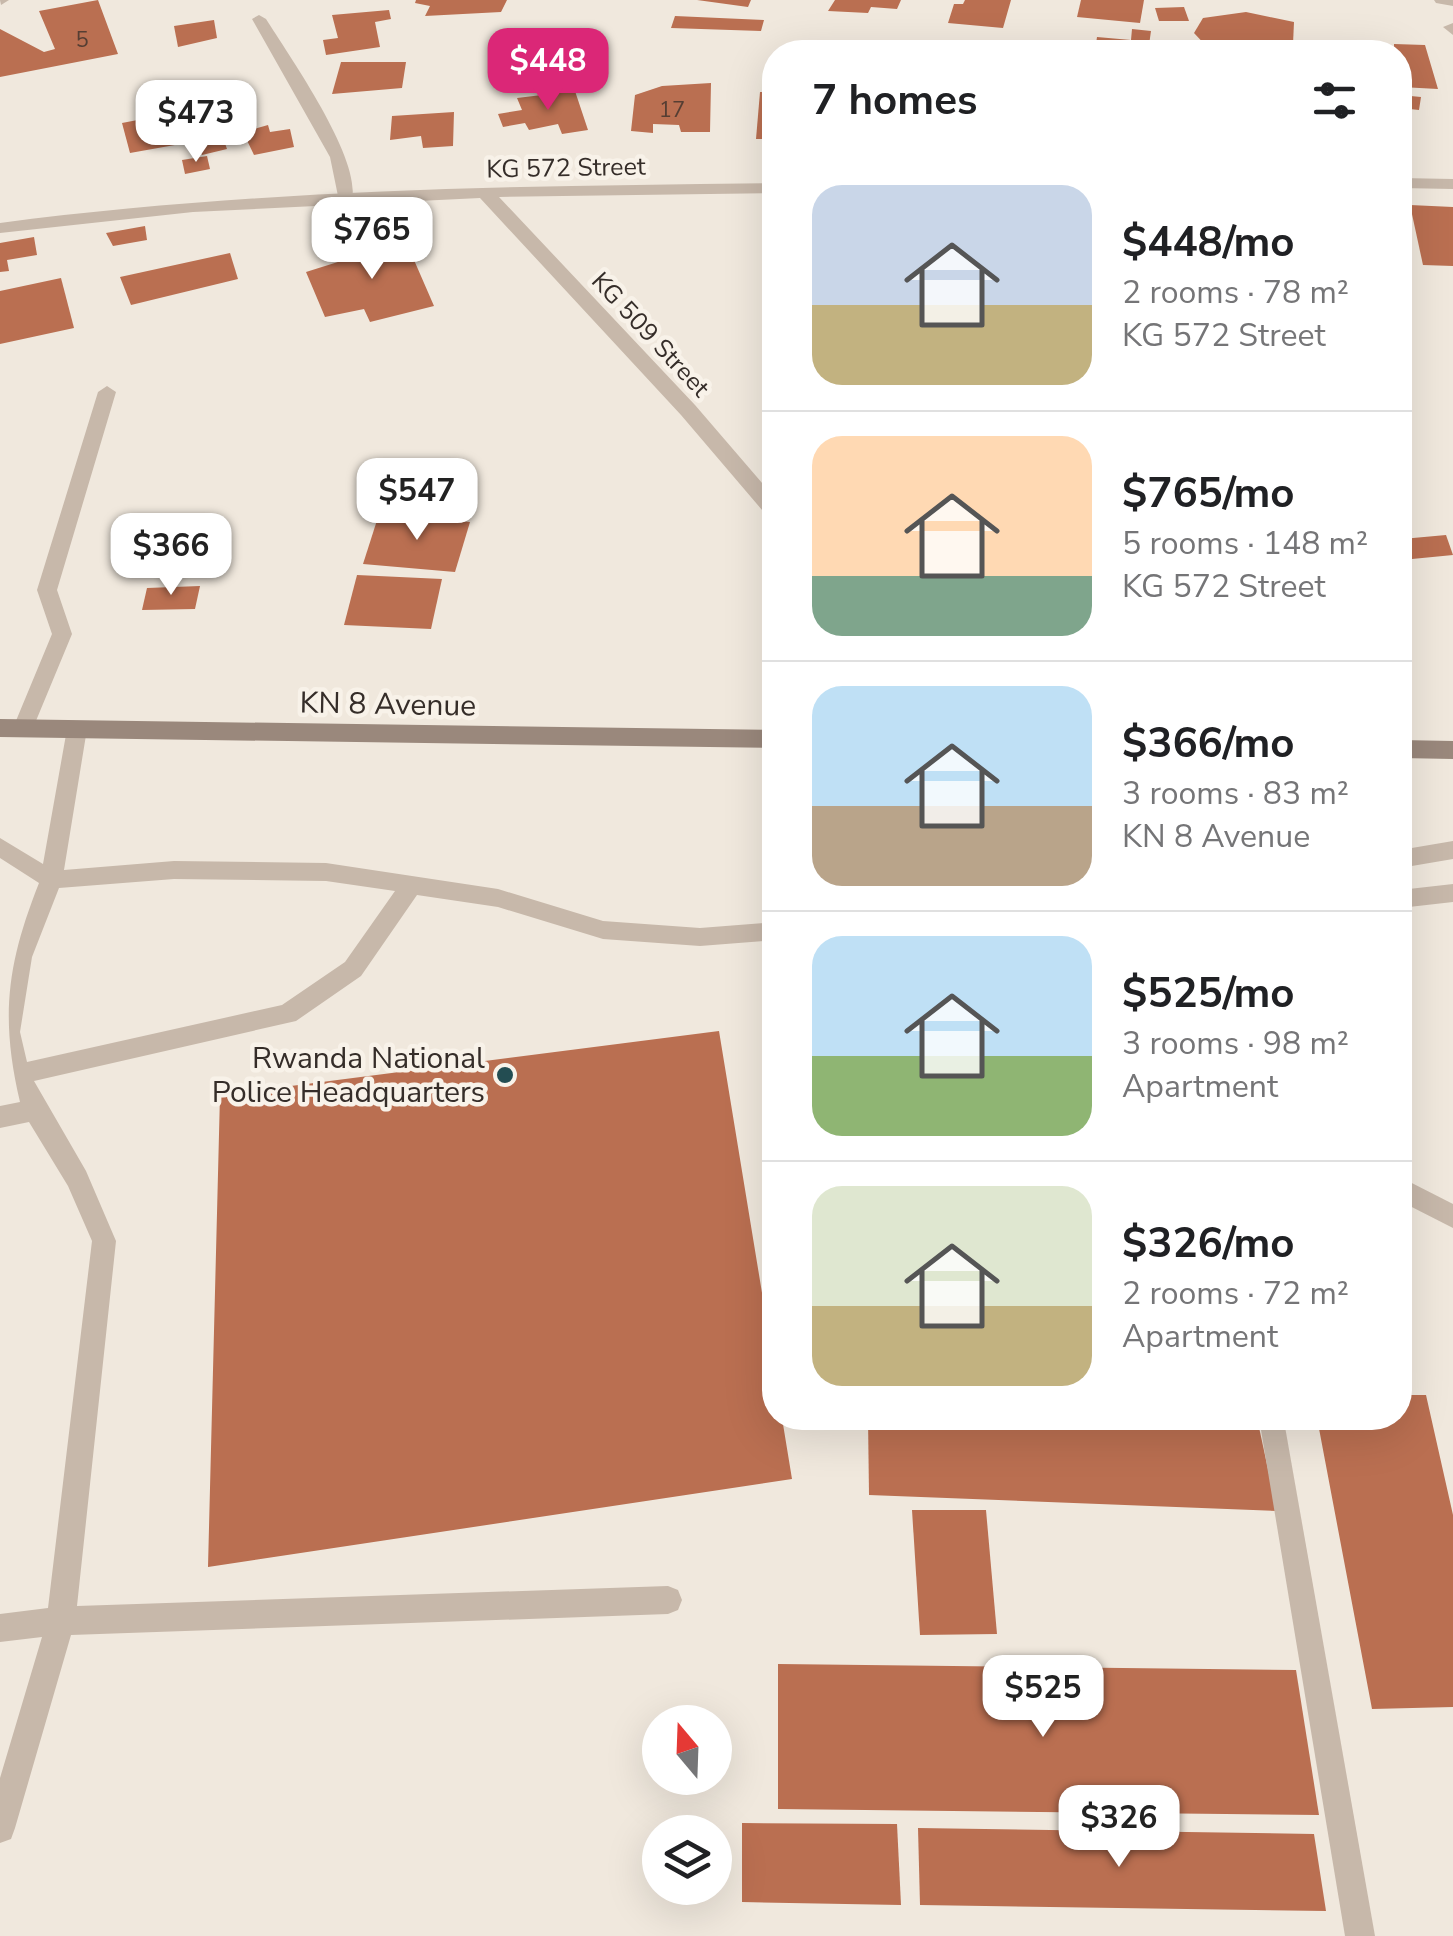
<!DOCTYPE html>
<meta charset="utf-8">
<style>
body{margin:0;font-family:"Nunito Sans",sans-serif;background:#f2f2f2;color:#202124;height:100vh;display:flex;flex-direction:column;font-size:38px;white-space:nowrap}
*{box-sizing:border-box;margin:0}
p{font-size:32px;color:#757577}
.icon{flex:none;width:55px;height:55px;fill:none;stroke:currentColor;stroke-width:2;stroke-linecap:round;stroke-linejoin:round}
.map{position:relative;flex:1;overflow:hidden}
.drawer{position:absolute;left:762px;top:40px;width:650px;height:1390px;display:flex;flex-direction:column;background:#fff;border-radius:40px;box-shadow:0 10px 40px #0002}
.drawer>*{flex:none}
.needle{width:65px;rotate:341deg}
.tools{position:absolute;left:642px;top:1705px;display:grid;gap:20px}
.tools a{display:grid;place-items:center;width:90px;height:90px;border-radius:50%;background:#fff;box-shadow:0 10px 40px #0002;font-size:50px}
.price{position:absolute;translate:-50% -85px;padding:0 22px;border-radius:20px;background:#fff;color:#222;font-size:32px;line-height:65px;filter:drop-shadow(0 2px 5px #0008)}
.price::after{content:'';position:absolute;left:50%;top:60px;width:30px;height:22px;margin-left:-15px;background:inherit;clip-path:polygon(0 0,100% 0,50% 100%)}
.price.active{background:#db2777;color:#fff}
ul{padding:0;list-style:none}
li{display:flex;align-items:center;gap:30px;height:250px;padding:0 50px}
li+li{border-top:2px solid #e0e0e0}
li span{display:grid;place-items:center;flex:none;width:280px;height:200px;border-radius:30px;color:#555}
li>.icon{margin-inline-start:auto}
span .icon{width:120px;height:120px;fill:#fffc;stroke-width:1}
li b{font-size:42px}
h2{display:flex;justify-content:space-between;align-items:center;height:120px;padding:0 50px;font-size:42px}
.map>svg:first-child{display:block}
.building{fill:#ba6f51}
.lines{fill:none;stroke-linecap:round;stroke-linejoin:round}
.lane{fill:#c7b8aa;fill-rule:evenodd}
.street{fill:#c7b8aa;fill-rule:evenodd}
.secondary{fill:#9a887c;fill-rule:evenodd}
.poi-dot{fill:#234d52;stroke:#f8f2e9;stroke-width:4}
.labels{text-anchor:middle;stroke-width:9;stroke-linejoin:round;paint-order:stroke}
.far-number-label{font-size:22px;fill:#563e33}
.far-street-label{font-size:25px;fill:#352d29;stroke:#f8f2e9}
.street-label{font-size:30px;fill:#352d29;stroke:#f8f2e9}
.poi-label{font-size:30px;fill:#352d29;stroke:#f8f2e9;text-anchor:end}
</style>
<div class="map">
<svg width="1453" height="1936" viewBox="0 0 1453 1936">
<rect width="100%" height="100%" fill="#f0e8dd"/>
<g class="building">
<polygon points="98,0 118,54 0,77 0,29 44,52 55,49 39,11"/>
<polygon points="416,0 507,0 501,12 425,16 430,6 415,3"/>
<polygon points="697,0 751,0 748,7"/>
<polygon points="835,0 901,0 897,9 871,7 868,13 828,11"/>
<polygon points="965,0 1011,0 1003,28 948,23 954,4 963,4"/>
<polygon points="1081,0 1144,0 1140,23 1077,17"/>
<polygon points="1184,7 1189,21 1159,21 1155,8"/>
<polygon points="389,10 391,19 375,22 380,47 326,55 323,40 338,38 332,15"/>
<polygon points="1246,12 1294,22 1293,44 1229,52 1208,48 1194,33 1203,18"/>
<polygon points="675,16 764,20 761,31 671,28"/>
<polygon points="214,20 217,38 178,47 174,26"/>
<polygon points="1132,29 1151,31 1148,52 1095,50 1097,37 1131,40"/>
<polygon points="1394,44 1425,45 1438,89 1401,87 1400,52 1394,52"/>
<polygon points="341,62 406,62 402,88 332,94"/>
<polygon points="711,83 710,132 681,132 679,125 653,124 653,133 631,131 635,95 662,86"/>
<polygon points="205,86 220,113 191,119 174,93"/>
<polygon points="575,91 588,130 562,134 558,124 529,130 525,123 503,127 498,114 522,110 517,98"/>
<polygon points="760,92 775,92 775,139 756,139"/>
<polygon points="1400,95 1421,97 1419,110 1400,108"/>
<polygon points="454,112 453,146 423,148 421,136 390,140 392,116"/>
<polygon points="174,113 186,143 130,153 122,123"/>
<polygon points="217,120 227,149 202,155 191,127"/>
<polygon points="268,125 270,132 290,129 294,147 254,155 243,132"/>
<polygon points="207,156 210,169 185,174 182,160"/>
<polygon points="1410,205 1453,207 1453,266 1423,265"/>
<polygon points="145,226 147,240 113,246 106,233"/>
<polygon points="34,237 37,255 7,260 9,271 0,272 0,243"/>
<polygon points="404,237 434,306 370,322 364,309 325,317 306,272 341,261 338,252"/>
<polygon points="230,253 238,279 131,305 120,277"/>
<polygon points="61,278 74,328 0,344 0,291"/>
<polygon points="379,514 470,522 455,572 363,564"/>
<polygon points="1446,535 1453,555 1412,559 1402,539"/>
<polygon points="357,575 442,579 431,629 344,625"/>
<polygon points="200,586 195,609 142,610 147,588"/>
<polygon points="719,1031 775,1372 775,1418 782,1418 792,1479 208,1567 220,1095"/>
<polygon points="1400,1395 1426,1395 1453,1515 1453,1707 1372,1709 1317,1418 1400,1418"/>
<polygon points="868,1418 1257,1418 1277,1511 869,1495"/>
<polygon points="912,1510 986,1510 997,1634 920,1635"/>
<polygon points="778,1664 1296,1670 1319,1815 778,1809"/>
<polygon points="742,1823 897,1824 901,1905 742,1902"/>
<polygon points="918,1828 1314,1834 1326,1911 920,1905"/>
</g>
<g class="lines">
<g class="lane">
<path d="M259,15L266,19C290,57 361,158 352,199L338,196L330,157L252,19Z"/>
<polygon points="107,386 116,392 57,590 72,634 33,728 23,736 13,728 52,634 37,590 98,392"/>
<path d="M77,721L87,729L64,870L174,861L326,863L498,889L603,921L700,928L775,922V940L700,946L603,939L498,907L417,895L361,976L296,1021L34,1081L86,1171L116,1241L77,1606L668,1586L678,1590L682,1600L678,1610L668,1614L71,1635L15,1828L11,1839L0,1843V1778L42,1637L0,1642V1614L48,1608L92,1241L68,1186L29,1122L0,1128V1106L20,1102C0,1017 7,964 39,883L0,858V838L43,864L67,729ZM174,879L326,881L395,891L345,962L282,1005L27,1062L20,1032L32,957L59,888Z"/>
<polygon points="1453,841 1453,859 1400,868 1400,850"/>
<polygon points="1453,884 1453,902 1400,908 1400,890"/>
<polygon points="1400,1177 1453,1204 1453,1228 1400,1201"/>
<polygon points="1259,1418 1283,1418 1284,1421 1375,1936 1345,1936"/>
</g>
<g class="street">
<polygon points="0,0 9,0 1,5"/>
<polygon points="1434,0 1453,0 1453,6 1436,3"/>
<polygon points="1453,23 1453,35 1443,27"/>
<polygon points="1400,178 1453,179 1453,189 1400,188"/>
<path d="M775,183V193L499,197L695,405L775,498V519L768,517L681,415L480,198L193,212L0,233V223C258,189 516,186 775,183Z"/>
</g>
<g class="secondary">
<polygon points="0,719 775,730 775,748 0,737"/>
<polygon points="1400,740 1453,741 1453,759 1400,758"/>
</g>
</g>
<circle class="poi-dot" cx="505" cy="1075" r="10"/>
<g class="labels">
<g class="far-number-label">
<text x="82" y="47">5</text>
<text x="672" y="117">17</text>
</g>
<g class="far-street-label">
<text transform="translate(566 167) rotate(-1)" y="9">KG 572 Street</text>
<text transform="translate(651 334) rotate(47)" y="9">KG 509 Street</text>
</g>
<g class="street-label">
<text transform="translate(388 704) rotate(1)" y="10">KN 8 Avenue</text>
</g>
<g class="poi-label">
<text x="485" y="1068">Rwanda National<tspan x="485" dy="34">Police Headquarters</tspan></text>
</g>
</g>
</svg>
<div class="tools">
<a><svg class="needle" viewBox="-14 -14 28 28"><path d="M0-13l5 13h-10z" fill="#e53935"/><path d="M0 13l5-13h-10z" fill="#757577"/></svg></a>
<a><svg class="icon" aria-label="layers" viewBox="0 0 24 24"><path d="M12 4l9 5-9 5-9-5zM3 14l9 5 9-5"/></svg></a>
</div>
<b class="price active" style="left:548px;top:113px">$448</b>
<b class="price" style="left:196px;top:165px">$473</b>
<b class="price" style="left:372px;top:282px">$765</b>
<b class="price" style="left:417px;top:543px">$547</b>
<b class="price" style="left:171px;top:598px">$366</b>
<b class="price" style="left:1043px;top:1740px">$525</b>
<b class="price" style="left:1119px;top:1870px">$326</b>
<section class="drawer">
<h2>7 homes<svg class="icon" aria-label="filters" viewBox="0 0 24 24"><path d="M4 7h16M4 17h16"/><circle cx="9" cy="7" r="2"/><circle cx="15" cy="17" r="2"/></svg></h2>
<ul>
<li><span style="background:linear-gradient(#c9d6e8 60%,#c2b280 0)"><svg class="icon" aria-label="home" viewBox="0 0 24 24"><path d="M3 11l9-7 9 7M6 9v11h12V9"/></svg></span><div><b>$448/mo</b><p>2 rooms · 78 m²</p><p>KG 572 Street</p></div></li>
<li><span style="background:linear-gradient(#ffd9b3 70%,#7fa58c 0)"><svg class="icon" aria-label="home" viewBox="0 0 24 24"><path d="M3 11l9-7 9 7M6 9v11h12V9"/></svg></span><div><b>$765/mo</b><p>5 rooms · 148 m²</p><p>KG 572 Street</p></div></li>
<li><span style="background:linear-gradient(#bfe0f5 60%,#b9a48a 0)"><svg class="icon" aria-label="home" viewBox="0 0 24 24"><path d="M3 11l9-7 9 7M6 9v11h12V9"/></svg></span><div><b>$366/mo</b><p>3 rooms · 83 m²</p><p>KN 8 Avenue</p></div></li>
<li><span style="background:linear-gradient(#bfe0f5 60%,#8fb573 0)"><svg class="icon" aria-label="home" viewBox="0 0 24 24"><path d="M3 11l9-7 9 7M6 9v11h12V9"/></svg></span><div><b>$525/mo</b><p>3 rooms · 98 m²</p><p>Apartment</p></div></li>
<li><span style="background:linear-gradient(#dfe7d0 60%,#c2b280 0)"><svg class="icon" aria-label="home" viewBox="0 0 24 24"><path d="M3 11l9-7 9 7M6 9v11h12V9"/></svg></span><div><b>$326/mo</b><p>2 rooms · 72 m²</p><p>Apartment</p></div></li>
</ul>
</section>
</div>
